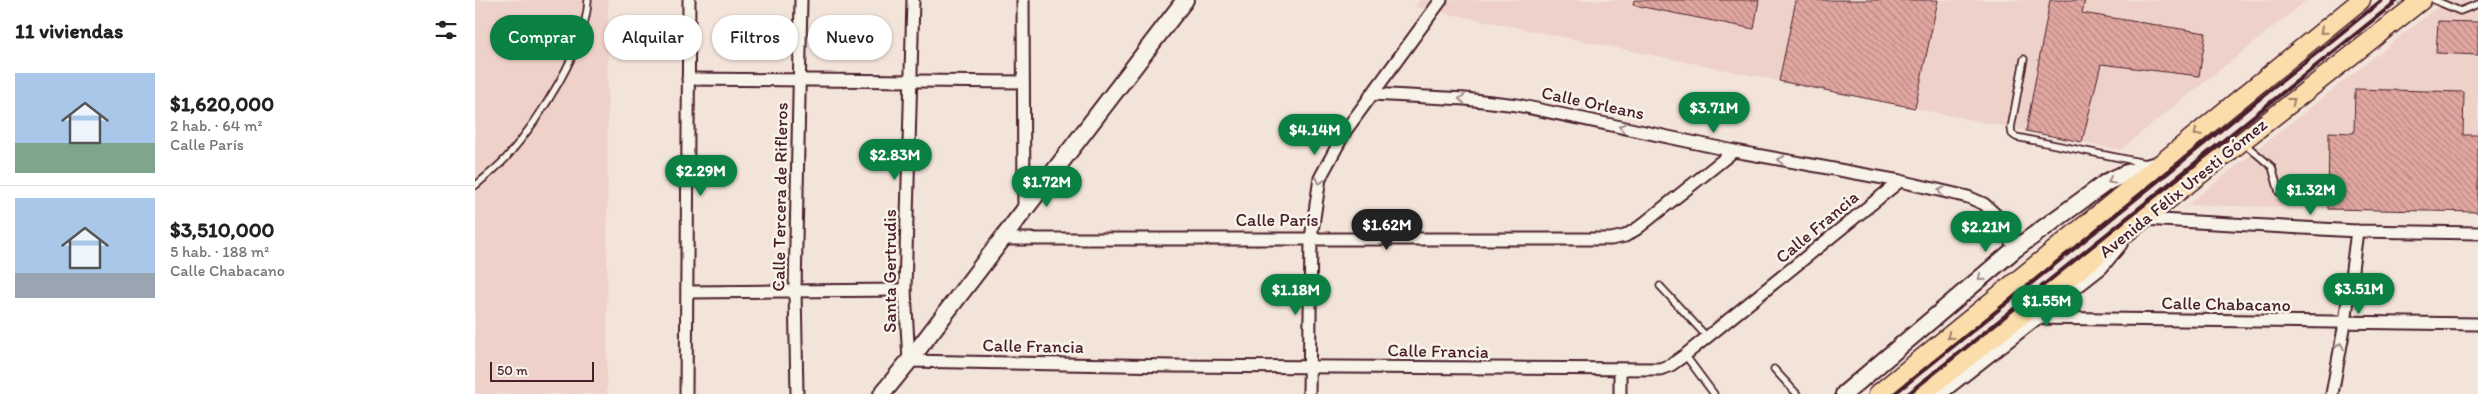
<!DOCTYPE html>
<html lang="es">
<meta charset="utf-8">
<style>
body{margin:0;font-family:Itim,sans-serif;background:#f6f6f6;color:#222;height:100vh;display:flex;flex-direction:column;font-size:19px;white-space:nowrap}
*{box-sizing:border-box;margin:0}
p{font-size:16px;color:#767676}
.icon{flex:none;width:28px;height:28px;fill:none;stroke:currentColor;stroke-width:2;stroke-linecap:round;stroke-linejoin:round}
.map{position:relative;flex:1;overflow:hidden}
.panel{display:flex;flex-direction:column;background:#fff;width:475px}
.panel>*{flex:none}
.banner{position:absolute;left:15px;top:15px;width:475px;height:45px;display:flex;gap:10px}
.scale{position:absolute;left:15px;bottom:12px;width:104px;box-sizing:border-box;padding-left:5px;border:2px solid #4a1f2b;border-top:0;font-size:14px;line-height:18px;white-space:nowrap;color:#4a1f2b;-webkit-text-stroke:4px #f7f3e8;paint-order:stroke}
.price{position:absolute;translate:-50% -42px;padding:0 11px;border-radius:18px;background:#0b8043;color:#fff;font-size:16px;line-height:32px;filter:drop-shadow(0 1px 2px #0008)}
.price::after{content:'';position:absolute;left:50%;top:30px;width:15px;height:11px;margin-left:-8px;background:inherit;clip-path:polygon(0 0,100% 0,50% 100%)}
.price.current{background:#222;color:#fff}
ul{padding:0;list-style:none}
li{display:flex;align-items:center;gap:15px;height:125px;padding:0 15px}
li+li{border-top:1px solid #e0e0e0}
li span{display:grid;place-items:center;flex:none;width:140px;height:100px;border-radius:0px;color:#555}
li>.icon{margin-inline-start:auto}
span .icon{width:60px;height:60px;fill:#fffc;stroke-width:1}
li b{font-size:21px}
h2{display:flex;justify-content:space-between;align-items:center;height:60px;padding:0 15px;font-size:21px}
.pill{padding:0 18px;border-radius:22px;background:#fff;box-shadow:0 1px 4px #0004;font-size:18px;line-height:45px}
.pill.current{background:#0b8043;color:#fff}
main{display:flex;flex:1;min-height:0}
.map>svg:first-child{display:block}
.built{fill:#eed2c9}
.building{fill:url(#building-back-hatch);stroke:#4a1f2b}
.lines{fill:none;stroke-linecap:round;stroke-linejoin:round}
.lane-casing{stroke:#4a1f2b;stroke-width:9}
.street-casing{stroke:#4a1f2b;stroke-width:15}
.secondary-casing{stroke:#4a1f2b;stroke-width:20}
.primary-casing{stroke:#4a1f2b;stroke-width:21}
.lane{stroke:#f7f3e8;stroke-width:5.5}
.street{stroke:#f7f3e8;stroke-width:11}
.secondary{stroke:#f7f3e8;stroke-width:16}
.primary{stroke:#faddab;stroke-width:18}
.rail{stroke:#4a1f2b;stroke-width:4}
.oneway{stroke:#a27e6b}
.oneway2{stroke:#a0898a}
.labels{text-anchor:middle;stroke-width:5;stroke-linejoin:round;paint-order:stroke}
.street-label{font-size:18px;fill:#4a1f2b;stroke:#f7f3e8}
</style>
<main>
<section class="panel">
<h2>11 viviendas<svg class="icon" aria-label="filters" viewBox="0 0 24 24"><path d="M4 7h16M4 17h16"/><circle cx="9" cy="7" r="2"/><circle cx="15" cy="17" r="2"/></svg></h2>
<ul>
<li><span style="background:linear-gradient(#a9c7e8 70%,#7fa58c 0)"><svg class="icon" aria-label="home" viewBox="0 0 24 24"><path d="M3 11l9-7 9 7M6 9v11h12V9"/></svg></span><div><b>$1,620,000</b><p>2 hab. · 64 m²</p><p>Calle París</p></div></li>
<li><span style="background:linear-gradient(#a9c7e8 75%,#9aa5b1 0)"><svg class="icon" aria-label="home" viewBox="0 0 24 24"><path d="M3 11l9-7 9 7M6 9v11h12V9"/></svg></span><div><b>$3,510,000</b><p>5 hab. · 188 m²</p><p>Calle Chabacano</p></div></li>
</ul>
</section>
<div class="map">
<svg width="2003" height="394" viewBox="0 0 2003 394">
<defs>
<pattern id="building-back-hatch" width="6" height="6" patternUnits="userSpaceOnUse" patternTransform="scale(1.25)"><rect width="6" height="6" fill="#e1a7a0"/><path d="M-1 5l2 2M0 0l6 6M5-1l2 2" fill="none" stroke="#b88783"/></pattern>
</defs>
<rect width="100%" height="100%" fill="#f3e4da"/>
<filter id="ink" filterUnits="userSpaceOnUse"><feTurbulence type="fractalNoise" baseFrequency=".02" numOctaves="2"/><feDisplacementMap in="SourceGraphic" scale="10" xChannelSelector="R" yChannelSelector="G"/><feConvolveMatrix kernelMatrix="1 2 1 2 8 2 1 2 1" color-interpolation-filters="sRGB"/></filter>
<g filter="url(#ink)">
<g class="built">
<polygon points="0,0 133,0 132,394 0,394"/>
<polygon points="945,0 1832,0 1645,150 940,7"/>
<polygon points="1971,0 2003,0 2003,212 1712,205"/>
</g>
<g class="building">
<polygon points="1159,0 1284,0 1279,29 1158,5"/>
<polygon points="1321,0 1463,0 1440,108 1304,81"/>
<polygon points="1575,0 1610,0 1607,13 1731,33 1724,76 1626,64 1607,142 1551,131"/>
<polygon points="1963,21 2003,22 2003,55 1961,53"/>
<polygon points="1880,89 1989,92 1988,135 2003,135 2003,212 1853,209 1854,132 1879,133"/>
</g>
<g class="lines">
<g class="lane-casing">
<g id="lane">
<polyline points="1959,0 1985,11 2003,4"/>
<polyline points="1549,59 1536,128 1537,134 1541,137 1670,163"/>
<polyline points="1770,144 1797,167 1804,192 1834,194"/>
<path d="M0,186C10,177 22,168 31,158C63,121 111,49 113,0"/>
<polyline points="1185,286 1233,338"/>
<polyline points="1210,355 1239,394"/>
<polyline points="1299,369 1322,394"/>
</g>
</g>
<g class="street-casing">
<g id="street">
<polyline points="438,0 430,290 434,361 697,366 1185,369 1196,365 1210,355 1425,181"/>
<polyline points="548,0 549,211"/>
<polyline points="213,79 548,82"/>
<polyline points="896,94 990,99 1042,105 1259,151 1425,181 1493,197 1509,204 1521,215 1540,249"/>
<polyline points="1668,219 1882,231 2003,233"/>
<polyline points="527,239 1136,239 1150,236 1163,228 1259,151"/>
<polyline points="213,292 430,290"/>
<polyline points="1558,318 2003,324"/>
<polyline points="1145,370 1145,394"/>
<polyline points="211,394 214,0"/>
<polyline points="322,394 320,290 326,0"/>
<polyline points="834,394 836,238 845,178 871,130 966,0"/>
<polyline points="1857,394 1870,323 1882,231"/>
</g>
</g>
<g class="secondary-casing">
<g id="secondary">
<polyline points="407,394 434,361 710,0"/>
<polyline points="1369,394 1540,249 1632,182 1649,174 1682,165"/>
<polyline points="1462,394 1625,266 1644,243"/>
</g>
</g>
<g class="primary-casing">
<g id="primary">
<polyline points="1403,394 1886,0"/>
<polyline points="1446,394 1947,0"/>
</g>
</g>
<use href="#lane" class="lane"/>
<use href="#street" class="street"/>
<use href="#secondary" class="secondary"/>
<use href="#primary" class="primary"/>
<g class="rail">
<polyline points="1419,394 1907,0"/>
<polyline points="1433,394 1923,0"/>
</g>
</g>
<defs><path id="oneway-chevron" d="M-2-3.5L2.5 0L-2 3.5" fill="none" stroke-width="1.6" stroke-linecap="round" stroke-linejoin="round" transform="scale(1.25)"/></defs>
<g class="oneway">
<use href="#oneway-chevron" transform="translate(1848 31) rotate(141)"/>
<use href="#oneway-chevron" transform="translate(1817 101) rotate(-38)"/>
<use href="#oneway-chevron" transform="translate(1722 133) rotate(141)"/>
<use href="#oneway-chevron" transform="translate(1475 336) rotate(141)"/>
</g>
<g class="oneway2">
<use href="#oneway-chevron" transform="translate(987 99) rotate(-176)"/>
<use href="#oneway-chevron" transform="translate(1147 127) rotate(-167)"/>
<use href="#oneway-chevron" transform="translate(1306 160) rotate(-170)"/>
<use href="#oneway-chevron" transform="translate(845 181) rotate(107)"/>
<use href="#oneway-chevron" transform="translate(1636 181) rotate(151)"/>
<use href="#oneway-chevron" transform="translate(1466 191) rotate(-166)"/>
<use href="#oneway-chevron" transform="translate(1506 278) rotate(140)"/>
<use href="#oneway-chevron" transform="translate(1865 346) rotate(-80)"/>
</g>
</g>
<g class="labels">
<g class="street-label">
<text transform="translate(1118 103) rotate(12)" y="6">Calle Orleans</text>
<text transform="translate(1708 188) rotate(-39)" y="6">Avenida Félix Uresti Gómez</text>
<text transform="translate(305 197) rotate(-89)" y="6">Calle Tercera de Rifleros</text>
<text x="802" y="226">Calle París</text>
<text transform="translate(1342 227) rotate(-40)" y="6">Calle Francia</text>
<text transform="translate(415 271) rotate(-90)" y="6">Santa Gertrudis</text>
<text transform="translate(1751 304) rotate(1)" y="6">Calle Chabacano</text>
<text transform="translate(558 346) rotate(1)" y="6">Calle Francia</text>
<text transform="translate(963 351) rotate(1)" y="6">Calle Francia</text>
</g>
</g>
</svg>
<div class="scale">50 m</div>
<b class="price" style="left:1239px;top:134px">$3.71M</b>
<b class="price" style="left:840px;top:156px">$4.14M</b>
<b class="price" style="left:420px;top:181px">$2.83M</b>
<b class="price" style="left:226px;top:197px">$2.29M</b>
<b class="price" style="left:572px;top:208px">$1.72M</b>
<b class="price" style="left:1836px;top:216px">$1.32M</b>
<b class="price current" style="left:912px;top:251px">$1.62M</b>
<b class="price" style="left:1511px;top:253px">$2.21M</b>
<b class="price" style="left:1884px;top:315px">$3.51M</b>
<b class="price" style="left:821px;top:316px">$1.18M</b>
<b class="price" style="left:1572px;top:327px">$1.55M</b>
<div class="banner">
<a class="pill current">Comprar</a>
<a class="pill">Alquilar</a>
<a class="pill">Filtros</a>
<a class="pill">Nuevo</a>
</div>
</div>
</main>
